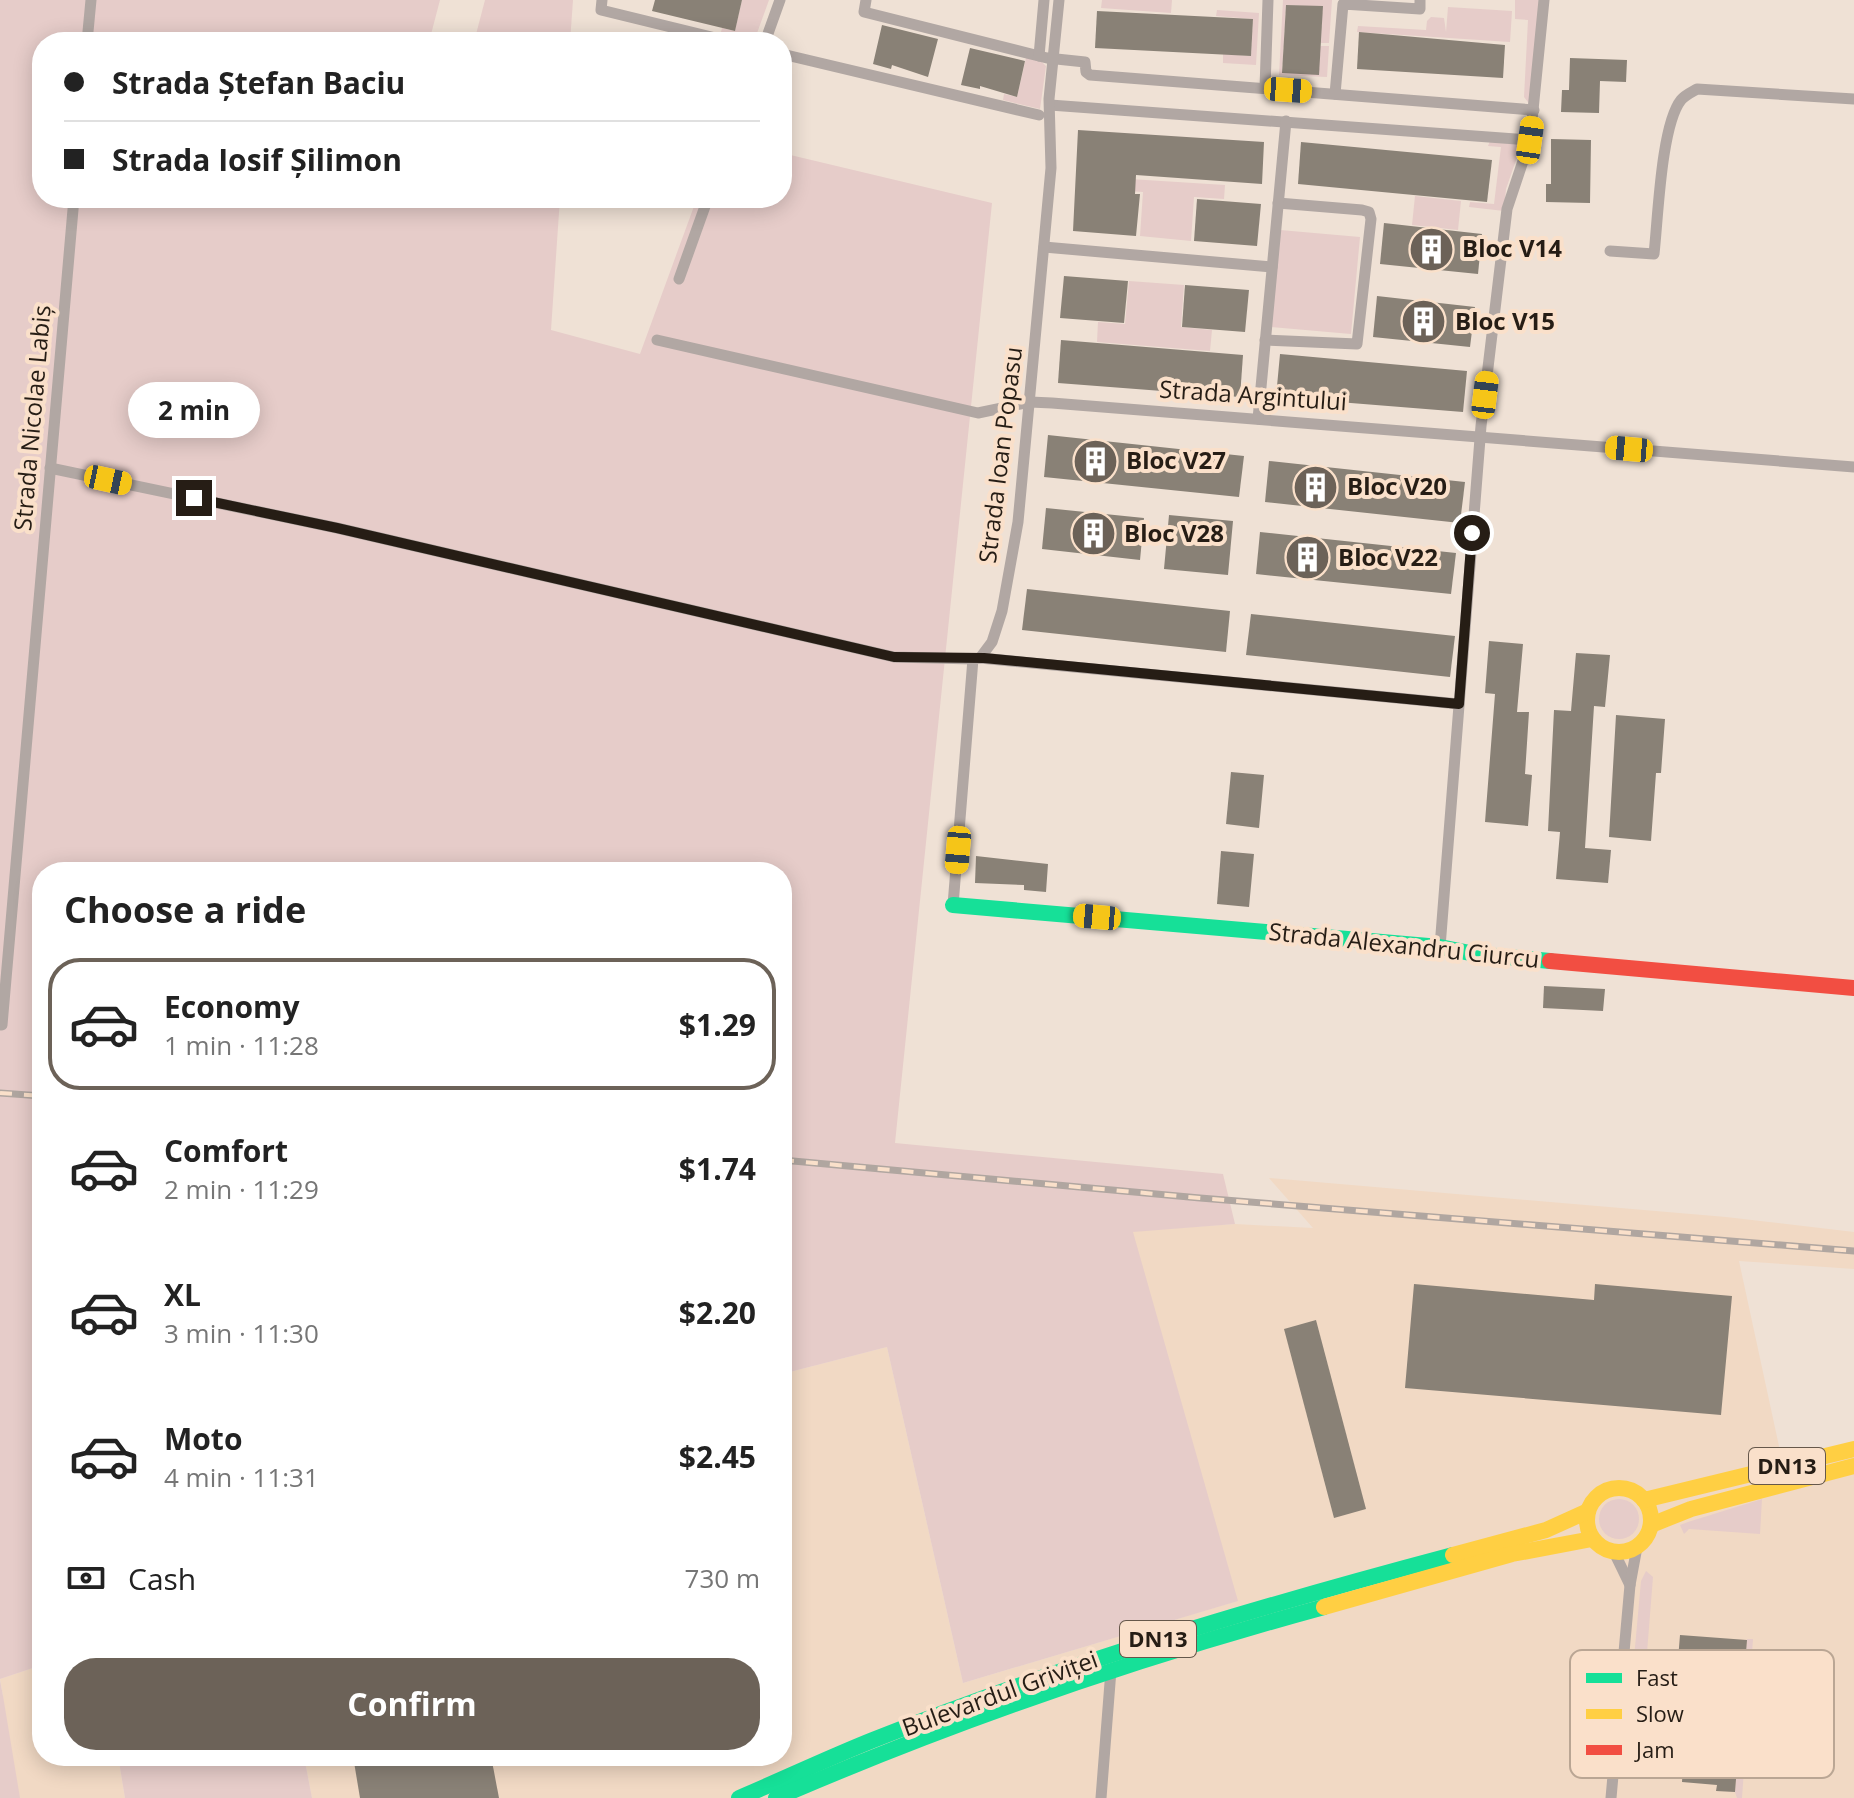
<!DOCTYPE html>
<html lang="en">
<head>
<meta charset="utf-8">
<style>
	:root { --surface:#fff; --page:#f6f6f6; --text:#222; --muted:#767676; --line:#e0e0e0; --accent:#6c6258 }
	body { margin:0; font-family:"Open Sans",sans-serif; background:var(--page); color:var(--text); height:100vh; display:flex; flex-direction:column; font-size:30px; white-space:nowrap }
	* { box-sizing:border-box; margin:0 }
	p { font-size:26px; color:var(--muted) }
	.icon { flex:none; width:44px; height:44px; fill:none; stroke:currentColor; stroke-width:2; stroke-linecap:round; stroke-linejoin:round }
	.map { position:relative; flex:1; overflow:hidden }
	.details { position:absolute; left:32px; top:862px; width:760px; height:904px; display:flex; flex-direction:column; background:var(--surface); border-radius:32px; box-shadow:0 4px 20px #0003 }
	.details>* { flex:none }
	.hud { position:absolute; left:32px; top:32px; width:760px; height:176px; border-radius:32px; box-shadow:0 4px 20px #0003; display:grid; align-content:center; height:176px; padding:0 32px; background:var(--surface) }
	.end { position:absolute; width:36px; height:36px; margin:-18px; border:10px solid #261d15; background:#fff; box-shadow:0 0 0 4px #fff }
	.from { border-radius:50% }
	.bubble { position:absolute; height:56px; border-radius:28px; background:var(--surface); box-shadow:0 4px 20px #0003; font-size:26px; font-weight:700; line-height:56px; text-align:center }
	.car { position:absolute; width:24px; height:48px; margin:-24px -12px; border-radius:10px; box-shadow:0 0 6px 2px #0007; background:linear-gradient(#f5c518 24%,#345 0 40%,#f5c518 0 76%,#345 0 86%,#f5c518 0) }
	.hud b { display:flex; align-items:center; gap:28px; height:76px; font-size:30px }
	.hud b+b { border-top:2px solid var(--line) }
	.hud i { width:20px; height:20px; background:var(--text) }
	ul { padding:0; list-style:none }
	li { display:flex; align-items:center; gap:24px; height:132px; margin:0 16px 12px; padding:0 16px; border:4px solid transparent; border-radius:32px }
	li div { flex:1 }
	li b { display:block; font-size:30px }
	li em { font-style:normal; font-weight:700 }
	li.active { border-color:var(--accent) }
	li>.icon { width:72px; height:72px; stroke-width:1.5 }
	h2 { padding:0 32px; font-size:36px; line-height:96px }
	.pay { display:flex; align-items:center; gap:20px; height:88px; padding:0 32px; font-size:30px }
	.pay p { margin-inline-start:auto }
	.primary-button { display:flex; gap:16px; margin-top:auto; padding:16px 32px }
	.primary-button a { flex:1; height:92px; border-radius:32px; background:var(--accent); color:#fff; font-size:32px; font-weight:700; line-height:92px; text-align:center }
	.map>svg:first-child { display:block }
</style>
</head>
<body>
<div class="map">
<svg width="1854" height="1798" viewBox="0 0 1854 1798">
	<rect width="100%" height="100%" fill="#efe1d5"/>
	<g fill="#f1d9c4">
		<path d="M1269 1178 1726 1217 1854 1232V1269L1739 1261 1782 1460 1854 1442V1798H312L304 1756H782V1374L887 1347 963 1683 1237 1601 1132 1231 1235 1224 1313 1228Z"/>
		<path d="M42 1665V1756H118L125 1798H0V1697L3 1696 0 1679Z"/>
	</g>
	<g fill="#e6ccc9">
		<path d="M0 0H440L429 42H42V198H560L551 330 640 354 697 198H782V153L992 203 895 1143 1223 1174 1235 1224 1133 1232 1238 1601 963 1683 887 1347 782 1374V872H42V1665L0 1679Z"/>
		<path d="M485 0H573L570 42H474Z"/>
		<path d="M742 0H769L756 36 751 40 721 32 722 28 735 31Z"/>
		<path d="M1102 0H1172L1171 13 1101 8Z"/>
		<path d="M1283 0H1332L1329 43H1321L1322 7 1286 5 1282 73 1321 46H1329L1327 77 1279 75Z"/>
		<path d="M1515 0H1541L1531 106 1524 97 1528 20 1515 19Z"/>
		<path d="M1448 7 1512 11 1510 42 1357 32 1358 26 1426 30 1427 21 1431 17 1444 18 1446 32Z"/>
		<path d="M1217 10 1259 13 1256 65 1223 63V54L1251 56 1253 19 1216 16Z"/>
		<path d="M1026 58 1040 60 1046 66 1040 109 1003 100 1004 94 1017 97Z"/>
		<path d="M1490 141 1522 143 1506 189 1504 211 1469 207 1470 202 1494 204 1501 147 1488 146Z"/>
		<path d="M1114 178 1225 185 1224 199 1194 197 1191 241 1140 236 1143 192 1113 190Z"/>
		<path d="M1415 196 1461 201 1458 230 1412 225Z"/>
		<path d="M1280 230 1360 237 1351 334 1271 327Z"/>
		<path d="M1129 281 1184 285 1181 327 1212 330 1210 351 1097 342 1098 322 1125 324Z"/>
		<circle cx="1619" cy="1519" r="20"/>
		<path d="M1762 1499 1760 1534 1689 1529 1684 1534 1680 1525 1688 1522Z"/>
		<path d="M1646 1571 1653 1577 1638 1766H1632L1625 1758 1641 1581Z"/>
		<path d="M1747 1639H1753L1742 1798H1737L1735 1792Z"/>
		<path d="M0 1680 3 1696 20 1798H0Z"/>
		<path d="M118 1756H304L312 1798H125Z"/>
	</g>
	<g fill="#898176">
		<path d="M655 0H742L735 31 652 11Z"/>
		<path d="M1286 5 1323 6 1319 75 1282 73Z"/>
		<path d="M1097 11 1253 19 1251 56 1095 48Z"/>
		<path d="M882 25 938 39 928 77 892 65 891 69 873 64Z"/>
		<path d="M1359 32 1505 45 1503 78 1357 69Z"/>
		<path d="M970 48 1025 61 1017 97 980 86V89L961 85Z"/>
		<path d="M1570 58 1627 60 1626 82 1600 81 1599 113 1561 112 1562 90H1569Z"/>
		<path d="M1078 130 1264 142 1262 184 1136 175 1135 194H1140L1136 236 1073 231Z"/>
		<path d="M1551 139 1591 140 1590 203 1546 202V184H1551Z"/>
		<path d="M1301 142 1492 160 1487 202 1298 184Z"/>
		<path d="M1197 199 1261 204 1257 246 1194 241Z"/>
		<path d="M1384 223 1482 234 1478 274 1380 264Z"/>
		<path d="M1064 276 1128 281 1124 323 1060 318Z"/>
		<path d="M1185 285 1249 290 1245 332 1182 327Z"/>
		<path d="M1377 296 1475 307 1470 347 1373 337Z"/>
		<path d="M1061 340 1243 355 1240 397 1058 383Z"/>
		<path d="M1280 354 1467 371 1463 412 1276 397Z"/>
		<path d="M1048 435 1244 456 1239 497 1044 477Z"/>
		<path d="M1269 461 1465 482 1460 523 1265 502Z"/>
		<path d="M1046 508 1144 518 1140 560 1042 549Z"/>
		<path d="M1169 515 1233 521 1228 575 1164 569Z"/>
		<path d="M1260 532 1456 553 1451 594 1256 574Z"/>
		<path d="M1027 589 1230 611 1226 652 1022 630Z"/>
		<path d="M1251 614 1455 636 1450 677 1246 655Z"/>
		<path d="M1489 641 1523 644 1517 712H1529L1525 774 1532 775 1528 826 1485 822 1495 694 1485 693Z"/>
		<path d="M1576 653 1610 655 1605 707 1594 706 1585 848 1611 850 1608 883 1556 879 1560 832 1548 831 1554 710 1571 711Z"/>
		<path d="M1616 715 1665 719 1661 773H1656L1651 841 1609 837Z"/>
		<path d="M1231 772 1264 775 1259 828 1226 824Z"/>
		<path d="M1221 851 1254 854 1249 907 1217 904Z"/>
		<path d="M976 856 1048 864 1046 892 1024 890V885L975 883Z"/>
		<path d="M1544 986 1605 989 1603 1011 1543 1008Z"/>
		<path d="M1414 1284 1594 1300 1595 1284 1732 1296 1721 1415 1405 1388Z"/>
		<path d="M1316 1320 1366 1509 1334 1518 1284 1329Z"/>
		<path d="M1680 1635 1747 1640 1735 1792 1716 1791 1717 1785 1682 1782 1685 1734 1672 1733Z"/>
		<path d="M353 1756H491L499 1798H360Z"/>
	</g>
	<g fill="none" stroke-linecap="round" stroke-linejoin="round">
		<g stroke="#b1a7a3" stroke-width="11">
			<path d="M602 0 601 10 732 42"/>
			<path d="M866 0 864 12 1047 58 1085 62 1086 72 1090 75 1534 110"/>
			<path d="M87 42 91 0"/>
			<path d="M765 42 780 0"/>
			<path d="M782 54 1039 115"/>
			<path d="M1039 56 1044 0"/>
			<path d="M1265 88 1268 0"/>
			<path d="M1335 94 1343 4 1420 9V0"/>
			<path d="M1050 105 1530 140"/>
			<path d="M1044 247 1272 267"/>
			<path d="M1610 251 1654 254C1658 219 1661 125 1681 100 1685 95 1692 92 1697 89L1854 99"/>
			<path d="M679 279 708 198"/>
			<path d="M657 340 978 413 1030 402 1052 403 1854 467"/>
			<path d="M1265 340 1357 344 1371 219 1369 212 1362 210 1278 203"/>
			<path d="M1258 419 1286 121"/>
			<path d="M50 468 337 528 894 657 973 659"/>
			<path d="M980 658 1459 704"/>
			<path d="M953 905 973 659 980 658 992 642 1002 611 1018 522 1051 168 1049 99 1059 0"/>
			<path d="M1440 947 1481 426 1507 209 1530 140 1544 0"/>
			<path d="M0 1025H2L74 198"/>
			<path d="M1614 1552 1630 1585"/>
			<path d="M1101 1798 1111 1670"/>
			<path d="M1611 1798 1630 1585 1637 1547"/>
		</g>
		<g stroke="#16e098" stroke-width="16">
			<path d="M953 905 1440 947 1475 954 1550 961"/>
			<path d="M739 1798C784 1779 828 1758 873 1740 1062 1665 1257 1607 1453 1555"/>
			<path d="M776 1798C954 1721 1137 1658 1324 1607"/>
		</g>
		<g stroke="#ffcf43" stroke-width="16">
			<circle cx="1619" cy="1520" r="32"/>
			<path d="M1644 1500 1854 1449"/>
			<path d="M1651 1525 1691 1509 1854 1466"/>
			<path d="M1453 1555 1546 1530 1588 1511"/>
			<path d="M1324 1607 1512 1554 1592 1539"/>
		</g>
		<path stroke="#f24e42" stroke-width="16" d="M1550 961 1854 988"/>
		<defs>
			<g id="rail">
				<path d="M0 1093 42 1096"/>
				<path d="M782 1160 1200 1198 1854 1251"/>
			</g>
		</defs>
		<use href="#rail" stroke="#b0a6a0" stroke-width="7"/>
		<use href="#rail" stroke="#fae0ca" stroke-width="4" stroke-dasharray="12" stroke-linecap="butt"/>
	</g>
	<g fill="none" stroke-linecap="round" stroke-linejoin="round">
		<path stroke="#261d15" stroke-width="10" d="M194 498 337 528 894 657 984 658 1459 704 1472 533"/>
	</g>
	<defs>
		<symbol id="building-disc" viewBox="-11 -11 22 22"><circle r="9.5" fill="#6c6258" stroke="#fae0ca"/><path d="M-4-6H4V6H1V3H-1V6H-4ZM-2.5-4.3h1.7v1.8h-1.7ZM.8-4.3h1.7v1.8H.8ZM-2.5-1h1.7V.8h-1.7ZM.8-1h1.7V.8H.8Z" fill="#fff"/></symbol>
	</defs>
	<g fill-rule="evenodd">
		<use href="#building-disc" x="1406" y="224" width="51" height="51"/>
		<use href="#building-disc" x="1398" y="296" width="51" height="51"/>
		<use href="#building-disc" x="1070" y="436" width="51" height="51"/>
		<use href="#building-disc" x="1290" y="462" width="51" height="51"/>
		<use href="#building-disc" x="1068" y="508" width="51" height="51"/>
		<use href="#building-disc" x="1282" y="532" width="51" height="51"/>
	</g>
	<g text-anchor="middle" stroke-width="8" stroke-linejoin="round" paint-order="stroke">
		<g fill="#fae0ca" stroke="#66584b" stroke-width="2">
			<rect x="1749" y="1448" width="76" height="36" rx="6"/>
			<rect x="1120" y="1621" width="76" height="36" rx="6"/>
		</g>
		<g font-size="22" font-weight="bold" fill="#261d15">
			<text x="1787" y="1474">DN13</text>
			<text x="1158" y="1647">DN13</text>
		</g>
		<g font-size="24" font-weight="bold" fill="#261d15" stroke="#fae0ca" text-anchor="start">
			<text x="1462" y="257">Bloc V14</text>
			<text x="1455" y="330">Bloc V15</text>
			<text x="1126" y="469">Bloc V27</text>
			<text x="1347" y="495">Bloc V20</text>
			<text x="1124" y="542">Bloc V28</text>
			<text x="1338" y="566">Bloc V22</text>
		</g>
		<g font-size="24" fill="#261d15" stroke="#fae0ca">
			<text transform="translate(1253 396) rotate(4)" y="8">Strada Argintului</text>
			<text transform="translate(33 418) rotate(-85)" y="8">Strada Nicolae Labiș</text>
			<text transform="translate(1001 455) rotate(-83)" y="8">Strada Ioan Popasu</text>
			<text transform="translate(1404 946) rotate(6)" y="8">Strada Alexandru Ciurcu</text>
			<text transform="translate(1000 1694) rotate(-20)" y="8">Bulevardul Griviței</text>
		</g>
	</g>
	<rect x="1570" y="1650" width="264" height="128" rx="12" fill="#fae0ca" stroke="#baa694" stroke-width="2"/>
	<rect x="1586" y="1673" width="36" height="10" fill="#16e098"/>
	<rect x="1586" y="1709" width="36" height="10" fill="#ffcf43"/>
	<rect x="1586" y="1745" width="36" height="10" fill="#f24e42"/>
	<g font-size="22" fill="#261d15">
		<text x="1636" y="1686">Fast</text>
		<text x="1636" y="1722">Slow</text>
		<text x="1636" y="1758">Jam</text>
	</g>
</svg>
<i class="end from" style="left:1472px;top:533px"></i>
<i class="end" style="left:194px;top:498px"></i>
<div class="bubble" style="left:128px;top:382px;width:132px">2 min</div>
<i class="car" style="left:1288px;top:90px;rotate:94deg"></i>
<i class="car" style="left:1530px;top:140px;rotate:8deg"></i>
<i class="car" style="left:1485px;top:395px;rotate:7deg"></i>
<i class="car" style="left:1629px;top:449px;rotate:275deg"></i>
<i class="car" style="left:108px;top:480px;rotate:102deg"></i>
<i class="car" style="left:958px;top:850px;rotate:185deg"></i>
<i class="car" style="left:1097px;top:917px;rotate:275deg"></i>
<div class="hud">
<b><i class="from"></i>Strada Ștefan Baciu</b>
<b><i></i>Strada Iosif Șilimon</b>
</div>
<section class="details">
<h2>Choose a ride</h2>
<ul>
<li class="active"><svg class="icon" aria-label="car" viewBox="0 0 24 24"><path d="M5 17H2v-5l4-1 3-4h7l3 4 3 1v5h-3M9 17h6M6 11h13"/><circle cx="7" cy="17" r="2"/><circle cx="17" cy="17" r="2"/></svg><div><b>Economy</b><p>1 min · 11:28</p></div><em>$1.29</em></li>
<li><svg class="icon" aria-label="car" viewBox="0 0 24 24"><path d="M5 17H2v-5l4-1 3-4h7l3 4 3 1v5h-3M9 17h6M6 11h13"/><circle cx="7" cy="17" r="2"/><circle cx="17" cy="17" r="2"/></svg><div><b>Comfort</b><p>2 min · 11:29</p></div><em>$1.74</em></li>
<li><svg class="icon" aria-label="car" viewBox="0 0 24 24"><path d="M5 17H2v-5l4-1 3-4h7l3 4 3 1v5h-3M9 17h6M6 11h13"/><circle cx="7" cy="17" r="2"/><circle cx="17" cy="17" r="2"/></svg><div><b>XL</b><p>3 min · 11:30</p></div><em>$2.20</em></li>
<li><svg class="icon" aria-label="car" viewBox="0 0 24 24"><path d="M5 17H2v-5l4-1 3-4h7l3 4 3 1v5h-3M9 17h6M6 11h13"/><circle cx="7" cy="17" r="2"/><circle cx="17" cy="17" r="2"/></svg><div><b>Moto</b><p>4 min · 11:31</p></div><em>$2.45</em></li>
</ul>
<div class="pay"><svg class="icon" aria-label="cash" viewBox="0 0 24 24"><path d="M3 7h18v10H3z"/><circle cx="12" cy="12" r="2"/></svg>Cash<p>730 m</p></div>
<div class="primary-button"><a>Confirm</a></div>
</section>
</div>
</body>
</html>
